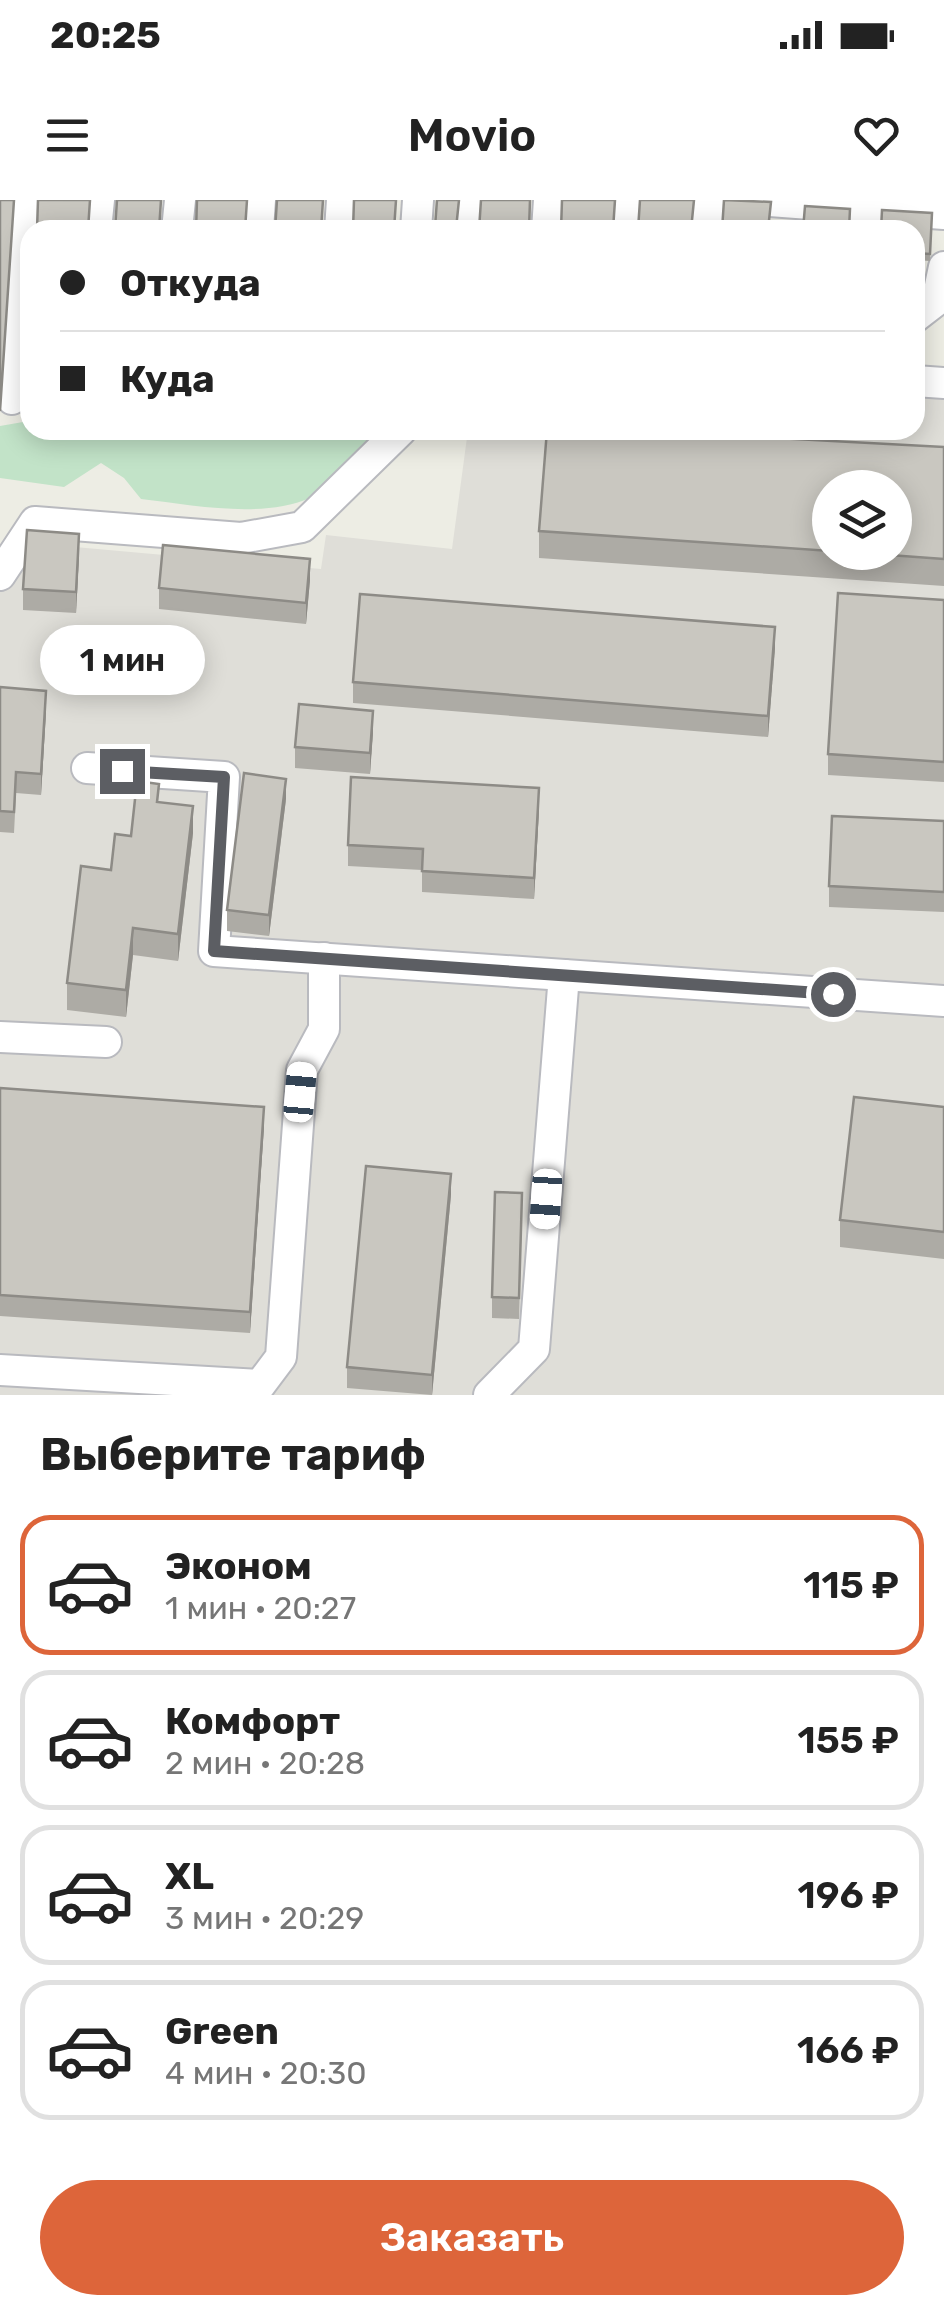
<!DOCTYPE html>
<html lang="ru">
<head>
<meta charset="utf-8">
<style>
	:root { --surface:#fff; --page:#f6f6f6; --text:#222; --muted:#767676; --line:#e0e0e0; --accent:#dd653a }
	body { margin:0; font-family:Rubik,sans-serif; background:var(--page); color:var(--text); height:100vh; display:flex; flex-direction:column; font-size:38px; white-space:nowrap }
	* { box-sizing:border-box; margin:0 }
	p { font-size:32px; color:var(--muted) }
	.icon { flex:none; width:55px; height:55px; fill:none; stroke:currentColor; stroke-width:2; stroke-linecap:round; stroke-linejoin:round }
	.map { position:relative; height:1195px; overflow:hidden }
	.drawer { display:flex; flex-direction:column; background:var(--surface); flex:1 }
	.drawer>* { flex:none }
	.banner { position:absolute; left:20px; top:20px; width:905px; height:220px; border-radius:30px; box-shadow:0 5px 25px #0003; display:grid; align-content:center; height:220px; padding:0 40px; background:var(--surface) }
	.tools { position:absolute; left:812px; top:270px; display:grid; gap:20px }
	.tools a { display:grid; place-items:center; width:100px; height:100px; border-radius:50%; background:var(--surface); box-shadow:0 5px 25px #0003; font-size:50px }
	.end { position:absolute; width:45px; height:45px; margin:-22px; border:12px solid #5c5e63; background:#fff; box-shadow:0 0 0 5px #fff }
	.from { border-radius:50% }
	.bubble { position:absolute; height:70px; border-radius:35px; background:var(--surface); box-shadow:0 5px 25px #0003; font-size:32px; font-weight:600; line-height:70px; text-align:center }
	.car { position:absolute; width:30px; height:60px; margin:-30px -15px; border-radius:12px; box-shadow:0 0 8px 2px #0007; background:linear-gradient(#fff 24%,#345 0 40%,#fff 0 76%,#345 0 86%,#fff 0) }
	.banner b { display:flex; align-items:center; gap:35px; height:95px; font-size:38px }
	.banner b+b { border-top:2px solid var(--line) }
	.banner i { width:25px; height:25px; background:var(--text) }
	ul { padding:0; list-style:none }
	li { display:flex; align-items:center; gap:30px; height:140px; margin:0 20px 15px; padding:0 20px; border:5px solid var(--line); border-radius:30px }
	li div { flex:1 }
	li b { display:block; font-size:38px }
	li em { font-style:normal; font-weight:600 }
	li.current { border-color:var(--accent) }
	li>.icon { width:90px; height:90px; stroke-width:1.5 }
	h2 { padding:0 40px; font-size:45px; line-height:120px }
	.button { display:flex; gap:20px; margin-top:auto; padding:20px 40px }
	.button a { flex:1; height:115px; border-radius:60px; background:var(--accent); color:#fff; font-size:40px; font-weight:600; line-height:115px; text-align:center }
	.status { display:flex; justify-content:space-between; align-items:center; height:70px; padding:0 50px; background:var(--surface); direction:ltr }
	.status svg { height:28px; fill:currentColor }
	header { display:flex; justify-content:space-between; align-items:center; height:130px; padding:0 40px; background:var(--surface); font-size:45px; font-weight:600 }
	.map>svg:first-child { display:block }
</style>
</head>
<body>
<div class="status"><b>20:25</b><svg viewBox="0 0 49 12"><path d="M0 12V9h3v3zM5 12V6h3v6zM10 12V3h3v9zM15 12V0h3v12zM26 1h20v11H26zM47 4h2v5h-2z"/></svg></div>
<header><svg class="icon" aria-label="menu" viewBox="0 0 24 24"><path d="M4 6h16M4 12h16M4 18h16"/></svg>Movio<svg class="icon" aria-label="heart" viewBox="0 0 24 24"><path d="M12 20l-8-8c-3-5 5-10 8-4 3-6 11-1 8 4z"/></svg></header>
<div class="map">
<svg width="944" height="1195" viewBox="0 0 944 1195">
	<rect width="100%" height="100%" fill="#edede4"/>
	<path fill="#dfded8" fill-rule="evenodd" d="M915 191 944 193V1195H0V348L8 341 321 369 326 335 452 349 468 230H915ZM830 288H895V352H830Z"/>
	<path fill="#c2e3c8" d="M30 207V230H383C365 247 331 290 310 298 261 319 193 305 141 299L124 278 101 263 64 287 0 278V226L23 222Z"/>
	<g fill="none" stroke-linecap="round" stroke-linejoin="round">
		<defs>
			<g id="minor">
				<path d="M756 0 944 14"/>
				<path d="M96 30 99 0"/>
				<path d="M177 30 180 0"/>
				<path d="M258 30 260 0"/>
				<path d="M340 30 342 0"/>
				<path d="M416 30 418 0"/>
				<path d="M468 30 472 0"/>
				<path d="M547 30 549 0"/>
				<path d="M627 30 631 0"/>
				<path d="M707 30 709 0"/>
				<path d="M915 117 937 100 944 67"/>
				<path d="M915 181 944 183"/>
				<path d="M12 199 26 0"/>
				<path d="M0 375 35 322 241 338 302 327 401 230"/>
				<path d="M87 568 224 577 214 751 944 801"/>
				<path d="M0 837 106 842"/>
				<path d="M0 1170 260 1185 281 1157 302 870 324 829V758"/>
				<path d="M489 1195 534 1149 564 775"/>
			</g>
		</defs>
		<use href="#minor" stroke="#b9babf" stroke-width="34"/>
		<use href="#minor" stroke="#fff" stroke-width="30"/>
	</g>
	<g fill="#adaba5" fill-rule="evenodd">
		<path d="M932 13 930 61 915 60V30Z"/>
		<path d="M944 247V386L539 358V331ZM830 288 895 352H830Z"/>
		<path d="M79 355 76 413 23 410V389Z"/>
		<path d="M310 380 306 424 159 409V388Z"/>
		<path d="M944 400V582L828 575V554Z"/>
		<path d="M775 448 768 537 353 503V482Z"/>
		<path d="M0 487 46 512 41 595 16 593 14 633 0 632Z"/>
		<path d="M373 532 370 574 295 568V547Z"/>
		<path d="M286 599 269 736 227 731V710Z"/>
		<path d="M159 602 193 633 178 761 133 755 126 817 67 810V783L111 670Z"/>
		<path d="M539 609 534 699 422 692V670L348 666V645Z"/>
		<path d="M944 621V712L829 707V686Z"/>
		<path d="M0 888 264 927 250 1133 0 1116Z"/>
		<path d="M944 907V1059L840 1047V1020Z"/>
		<path d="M451 995 432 1195 347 1188V1167Z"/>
		<path d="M522 1014 519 1119 492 1118V1097Z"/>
	</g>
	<g fill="#8d8b86">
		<path d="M79 334V355L76 413V392Z"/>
		<path d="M310 359V380L306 424V403Z"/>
		<path d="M775 427V448L768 537V516Z"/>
		<path d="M46 491V512L41 595V574Z"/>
		<path d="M373 511V532L370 574V553Z"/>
		<path d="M286 579V599L269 736V715Z"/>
		<path d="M539 588V609L534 699V678Z"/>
		<path d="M193 606V633L178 761V734Z"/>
		<path d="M133 728V755L126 817V790Z"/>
		<path d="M264 907V927L250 1133V1112Z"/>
		<path d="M451 974V995L432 1195V1175Z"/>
	</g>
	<g fill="#c9c7c0" stroke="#8d8b86" stroke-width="2.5">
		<path d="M0 0H14L0 211Z"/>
		<path d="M38 0H90L88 30H37Z"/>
		<path d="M117 0H161L159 30H115Z"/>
		<path d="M197 0H247L245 30H196Z"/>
		<path d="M277 0H323L321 30H275Z"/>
		<path d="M354 0H396L394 30H353Z"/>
		<path d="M437 0H459L456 29 435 27Z"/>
		<path d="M481 0H530L529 30H479Z"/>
		<path d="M562 0H615L613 30H561Z"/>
		<path d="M640 0H694L691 30H638Z"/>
		<path d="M724 0 771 2 768 30H722Z"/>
		<path d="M805 6 850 9 849 30H803Z"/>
		<path d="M882 10 932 13 930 54 915 53V30H881Z"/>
		<path d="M547 230H630L944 247V359L848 352H895V288H830V351L539 331Z"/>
		<path d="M27 330 79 334 76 392 23 389Z"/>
		<path d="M163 345 310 359 306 403 159 388Z"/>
		<path d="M838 393 944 400V562L828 554Z"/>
		<path d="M360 394 775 427 768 516 353 482Z"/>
		<path d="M0 487 46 491 41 574 16 572 14 612 0 611Z"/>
		<path d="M299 504 373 511 370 553 295 547Z"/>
		<path d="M244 573 286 579 269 715 227 710Z"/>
		<path d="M351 577 539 588 534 678 422 671 423 649 348 645Z"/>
		<path d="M137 581 159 584 157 602 193 606 178 734 133 728 126 790 67 783 81 666 111 670 115 634 131 636Z"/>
		<path d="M832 616 944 621V692L829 686Z"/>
		<path d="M0 888 264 907 250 1112 0 1095Z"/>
		<path d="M854 897 944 907V1032L840 1020Z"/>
		<path d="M366 966 451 974 432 1175 347 1167Z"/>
		<path d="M495 992 522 993 519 1098 492 1097Z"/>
	</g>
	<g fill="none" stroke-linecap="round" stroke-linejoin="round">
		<path stroke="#5c5e63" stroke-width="12" d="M122 571 224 577 214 751 833 794"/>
	</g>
</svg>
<div class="tools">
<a><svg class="icon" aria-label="layers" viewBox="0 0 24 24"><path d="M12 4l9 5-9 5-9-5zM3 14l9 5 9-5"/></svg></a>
</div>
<i class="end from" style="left:833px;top:794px"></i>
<i class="end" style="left:122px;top:571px"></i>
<div class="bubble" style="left:40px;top:425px;width:165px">1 мин</div>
<i class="car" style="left:300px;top:892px;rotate:5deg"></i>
<i class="car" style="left:546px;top:999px;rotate:184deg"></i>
<div class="banner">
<b><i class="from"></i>Откуда</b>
<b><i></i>Куда</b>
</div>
</div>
<section class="drawer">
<h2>Выберите тариф</h2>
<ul>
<li class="current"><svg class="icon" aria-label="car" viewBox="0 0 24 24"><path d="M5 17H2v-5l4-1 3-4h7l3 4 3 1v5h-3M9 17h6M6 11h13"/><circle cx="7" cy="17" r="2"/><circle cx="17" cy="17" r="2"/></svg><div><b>Эконом</b><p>1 мин · 20:27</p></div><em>115 ₽</em></li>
<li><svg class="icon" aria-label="car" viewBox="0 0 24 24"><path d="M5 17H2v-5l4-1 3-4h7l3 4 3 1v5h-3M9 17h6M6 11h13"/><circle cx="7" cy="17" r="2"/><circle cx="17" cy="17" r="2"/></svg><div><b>Комфорт</b><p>2 мин · 20:28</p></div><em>155 ₽</em></li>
<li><svg class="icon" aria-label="car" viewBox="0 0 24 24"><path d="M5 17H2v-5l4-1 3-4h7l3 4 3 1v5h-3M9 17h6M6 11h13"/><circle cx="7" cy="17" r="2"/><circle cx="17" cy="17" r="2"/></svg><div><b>XL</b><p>3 мин · 20:29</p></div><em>196 ₽</em></li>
<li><svg class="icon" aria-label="car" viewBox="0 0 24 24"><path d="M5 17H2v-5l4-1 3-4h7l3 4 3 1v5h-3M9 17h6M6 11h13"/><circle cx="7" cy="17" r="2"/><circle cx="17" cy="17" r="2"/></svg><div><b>Green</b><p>4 мин · 20:30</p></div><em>166 ₽</em></li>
</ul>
<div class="button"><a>Заказать</a></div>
</section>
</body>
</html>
